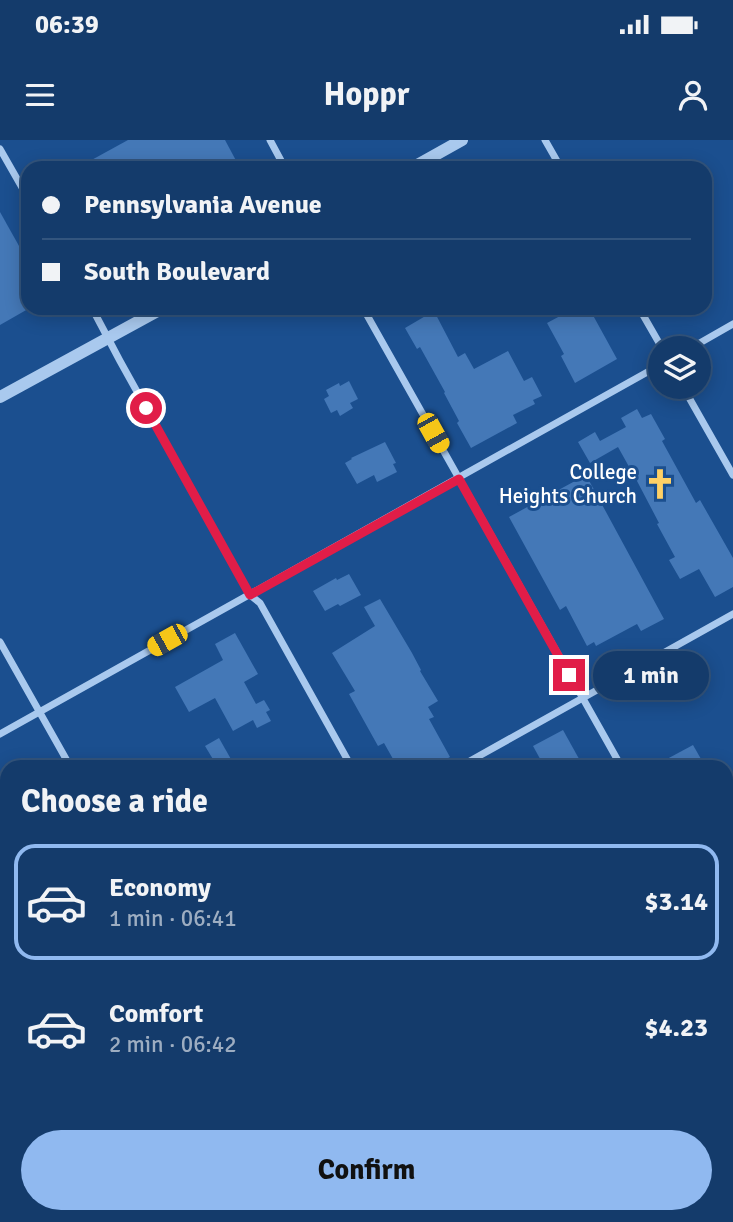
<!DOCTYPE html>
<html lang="en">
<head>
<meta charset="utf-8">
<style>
	:root { --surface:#143b6b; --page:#1d4271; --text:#f1f3f6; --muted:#9dadc1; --line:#33557e; --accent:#90b9f0 }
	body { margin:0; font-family:Signika,sans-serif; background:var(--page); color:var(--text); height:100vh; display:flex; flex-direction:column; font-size:26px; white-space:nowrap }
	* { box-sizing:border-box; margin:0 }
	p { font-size:23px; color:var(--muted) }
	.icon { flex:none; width:38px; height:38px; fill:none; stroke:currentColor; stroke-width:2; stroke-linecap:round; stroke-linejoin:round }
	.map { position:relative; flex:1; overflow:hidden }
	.details { position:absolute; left:0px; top:620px; width:733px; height:464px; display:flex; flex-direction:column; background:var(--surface); border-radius:21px 21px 0 0; box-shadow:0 4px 18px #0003,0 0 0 2px var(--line) }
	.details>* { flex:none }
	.guide { position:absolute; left:21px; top:21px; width:691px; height:154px; border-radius:21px; box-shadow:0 4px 18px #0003,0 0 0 2px var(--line); display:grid; align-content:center; height:154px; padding:0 21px; background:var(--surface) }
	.controls { position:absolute; left:648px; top:196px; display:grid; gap:14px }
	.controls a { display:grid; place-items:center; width:63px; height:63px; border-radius:50%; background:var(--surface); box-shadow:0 4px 18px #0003,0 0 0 2px var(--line); font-size:35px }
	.end { position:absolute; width:32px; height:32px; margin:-16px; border:9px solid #e11d48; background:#fff; box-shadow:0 0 0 4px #fff }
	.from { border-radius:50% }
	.bubble { position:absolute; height:49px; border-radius:24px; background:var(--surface); box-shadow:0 4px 18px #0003,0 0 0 2px var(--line); font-size:23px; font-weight:700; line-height:49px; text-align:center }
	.car { position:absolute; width:21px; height:42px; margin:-21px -10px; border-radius:9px; box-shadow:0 0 5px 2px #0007; background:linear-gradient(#f5c518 24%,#345 0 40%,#f5c518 0 76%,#345 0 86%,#f5c518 0) }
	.guide b { display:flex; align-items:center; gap:24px; height:66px; font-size:26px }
	.guide b+b { border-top:2px solid var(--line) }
	.guide i { width:18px; height:18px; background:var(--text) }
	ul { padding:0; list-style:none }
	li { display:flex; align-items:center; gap:21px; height:116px; margin:0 14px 10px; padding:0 7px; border:4px solid transparent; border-radius:21px }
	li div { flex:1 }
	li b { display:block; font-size:26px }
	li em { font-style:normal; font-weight:700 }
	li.on { border-color:var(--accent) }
	li>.icon { width:63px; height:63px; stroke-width:1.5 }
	h2 { padding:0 21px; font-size:32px; line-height:84px }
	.button { display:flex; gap:14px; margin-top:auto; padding:14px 21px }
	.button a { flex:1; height:80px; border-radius:42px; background:var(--accent); color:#111; font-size:28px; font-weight:700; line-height:80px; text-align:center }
	.status { display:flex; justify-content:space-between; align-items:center; height:49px; padding:0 35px; background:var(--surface); direction:ltr }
	.status svg { height:19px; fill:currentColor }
	header { display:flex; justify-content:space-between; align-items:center; height:91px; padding:0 21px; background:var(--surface); font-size:32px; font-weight:700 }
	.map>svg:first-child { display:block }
</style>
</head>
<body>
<div class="status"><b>06:39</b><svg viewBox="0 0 49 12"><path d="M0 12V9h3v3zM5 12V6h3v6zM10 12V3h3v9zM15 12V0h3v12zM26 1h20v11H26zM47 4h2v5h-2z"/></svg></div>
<header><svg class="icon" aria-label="menu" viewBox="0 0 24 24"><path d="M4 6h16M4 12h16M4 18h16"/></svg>Hoppr<svg class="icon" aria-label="person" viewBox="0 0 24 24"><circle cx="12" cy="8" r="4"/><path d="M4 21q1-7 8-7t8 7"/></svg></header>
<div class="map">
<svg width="733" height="1082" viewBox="0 0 733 1082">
	<rect width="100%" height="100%" fill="#1b4f8f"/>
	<g fill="#4478b7">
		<path d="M128 0H225L240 28H77Z"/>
		<path d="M0 72 28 122V169L0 185Z"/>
		<path d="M575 168H589L617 219 575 243 561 216 564 214 547 183Z"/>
		<path d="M434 171 458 217 465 213 474 229 508 211 524 241 532 237 542 256 533 260 535 264 513 275 517 283 471 308 457 283 459 281 444 253 445 252 420 207 417 209 405 188Z"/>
		<path d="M349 241 358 259 350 263 353 268 340 276 337 270 331 273 324 259 329 256 326 250 339 243 340 246Z"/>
		<path d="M637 269 642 278 651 274 665 299 662 301 696 363 700 360 733 418V447L715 457 699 429 680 439 669 420 675 417 657 384 659 383 637 341 618 307 590 323 578 302 595 292 600 301 626 287 621 278Z"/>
		<path d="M385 302 396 323 393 324 397 332 377 342 374 335 357 344 345 323 352 319 351 318Z"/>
		<path d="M586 335 664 479 641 491 637 484 596 506 594 502 587 506 566 466 560 470 509 377Z"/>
		<path d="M349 434 361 455 340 466 338 464 325 471 313 451 336 438 337 440Z"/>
		<path d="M380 459 412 513 421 530 420 531 438 561 428 567 434 577 429 579 450 617 433 626H397L384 603 378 606 349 554 355 551 332 513 375 486 364 467Z"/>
		<path d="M235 493 258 534 244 542 256 564 264 560 270 570 266 572 271 581 257 588 253 580 233 591 215 558 189 572 175 547 223 520 215 504Z"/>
		<path d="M563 590 583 626H544L533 606Z"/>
		<path d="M219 598 232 621 221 626H217L205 606Z"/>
		<path d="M693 605 705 626H654Z"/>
	</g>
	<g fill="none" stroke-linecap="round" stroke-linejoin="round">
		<g stroke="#a9c9ee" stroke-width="7">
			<path d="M270 0 285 28"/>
			<path d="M545 0 561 28"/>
			<path d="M0 9 28 58"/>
			<path d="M92 168 120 221 250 455 260 463 351 626"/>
			<path d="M363 168 621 626"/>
			<path d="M639 168 662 208"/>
			<path d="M691 208 733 184"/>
			<path d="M683 247 733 335"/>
			<path d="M0 502 70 626"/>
			<path d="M0 594 660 225"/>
			<path d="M461 626 733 474"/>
			<path d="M726 814 733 826"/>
			<path d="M726 989 733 985"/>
			<path d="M325 1076 328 1082"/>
			<path d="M559 1082 569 1076"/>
		</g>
		<g stroke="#a9c9ee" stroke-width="12">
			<path d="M412 28 462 0"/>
			<path d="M0 257 163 168"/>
		</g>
		<g stroke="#f0f6ff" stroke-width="18">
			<path d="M0 1006 7 1019"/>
			<path d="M39 1076 42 1082"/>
		</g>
	</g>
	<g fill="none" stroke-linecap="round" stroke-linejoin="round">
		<path stroke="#e11d48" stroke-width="9" d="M146 268 250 455 459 339 569 535"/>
	</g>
	<defs>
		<symbol id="church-bare" viewBox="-9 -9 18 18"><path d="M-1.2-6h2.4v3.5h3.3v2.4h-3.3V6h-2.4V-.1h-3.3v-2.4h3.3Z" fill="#ffd166" stroke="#1b4f8f" stroke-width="2.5" paint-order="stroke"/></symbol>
	</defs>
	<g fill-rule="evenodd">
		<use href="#church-bare" x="638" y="322" width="44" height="44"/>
	</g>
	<g text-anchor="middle" stroke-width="6" stroke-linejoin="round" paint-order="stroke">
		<g font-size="21" fill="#fff" stroke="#1b4f8f" text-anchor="end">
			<text x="637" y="339">College<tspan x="637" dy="24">Heights Church</tspan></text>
		</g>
	</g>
</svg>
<div class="controls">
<a><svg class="icon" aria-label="layers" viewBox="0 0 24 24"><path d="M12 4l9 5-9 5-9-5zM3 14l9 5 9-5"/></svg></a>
</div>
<i class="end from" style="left:146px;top:268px"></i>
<i class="end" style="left:569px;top:535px"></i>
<div class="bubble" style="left:593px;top:511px;width:116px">1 min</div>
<i class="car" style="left:433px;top:293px;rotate:151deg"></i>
<i class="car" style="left:167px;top:500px;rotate:241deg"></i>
<div class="guide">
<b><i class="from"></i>Pennsylvania Avenue</b>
<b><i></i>South Boulevard</b>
</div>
<section class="details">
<h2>Choose a ride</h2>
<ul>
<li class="on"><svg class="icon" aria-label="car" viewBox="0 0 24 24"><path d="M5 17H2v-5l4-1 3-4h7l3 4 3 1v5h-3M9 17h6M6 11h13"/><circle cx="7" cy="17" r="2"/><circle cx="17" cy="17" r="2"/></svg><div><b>Economy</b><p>1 min · 06:41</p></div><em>$3.14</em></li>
<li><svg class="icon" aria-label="car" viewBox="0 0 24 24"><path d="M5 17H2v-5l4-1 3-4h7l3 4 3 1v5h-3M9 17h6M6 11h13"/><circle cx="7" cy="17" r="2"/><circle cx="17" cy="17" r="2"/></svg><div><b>Comfort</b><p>2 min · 06:42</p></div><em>$4.23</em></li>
</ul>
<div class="button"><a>Confirm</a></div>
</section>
</div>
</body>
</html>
